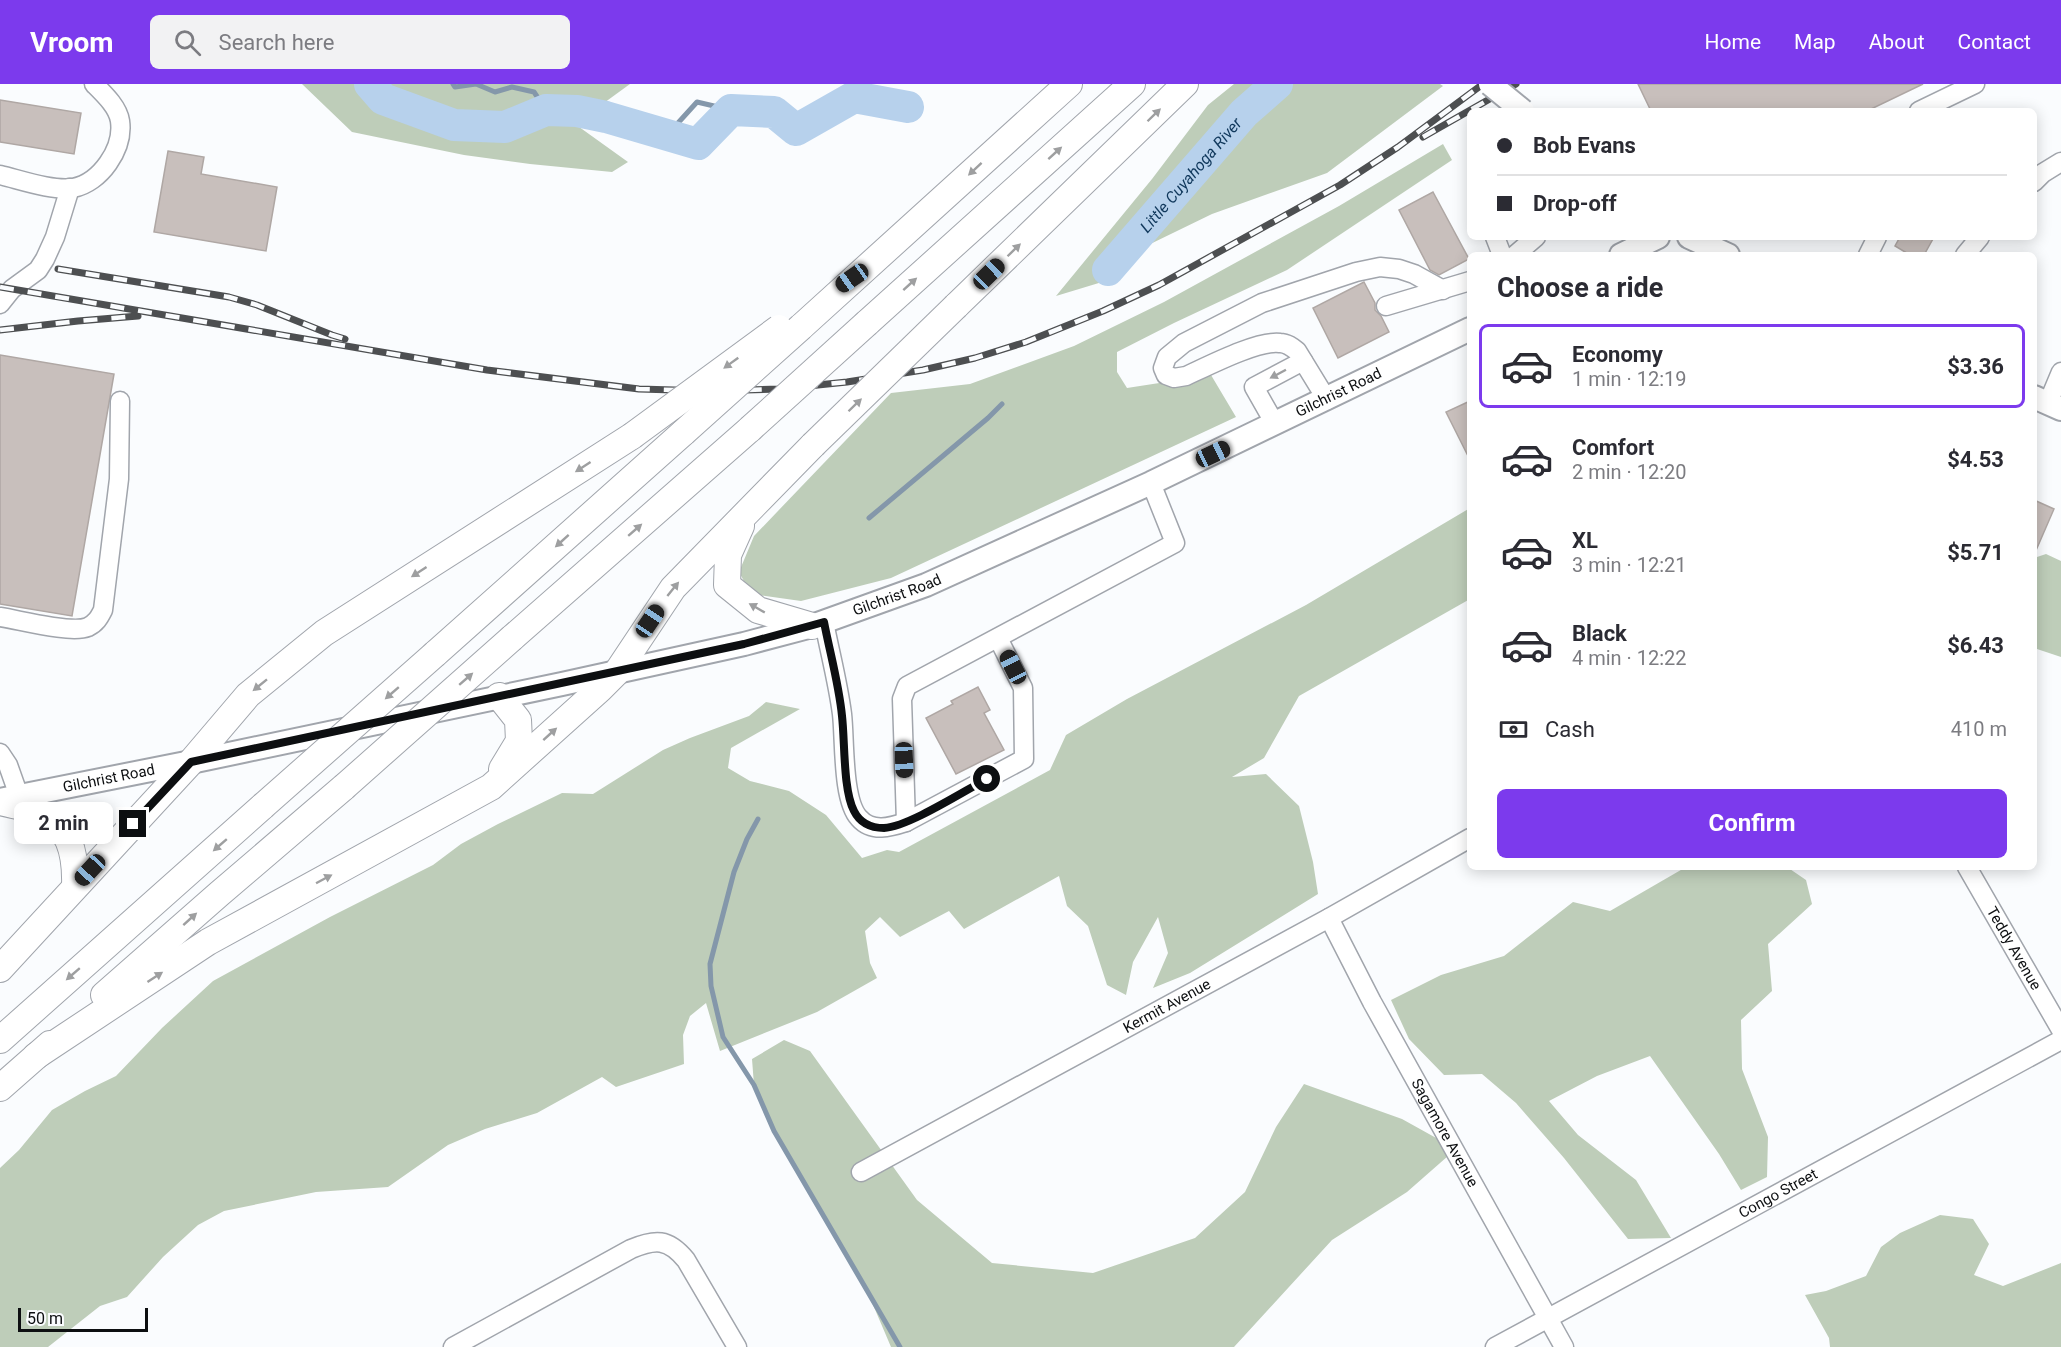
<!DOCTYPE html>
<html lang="en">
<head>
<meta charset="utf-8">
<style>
	:root { --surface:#fff; --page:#f2f2f3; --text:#2b2b33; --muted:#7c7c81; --line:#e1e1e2; --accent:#7c3aed }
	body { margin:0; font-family:Roboto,sans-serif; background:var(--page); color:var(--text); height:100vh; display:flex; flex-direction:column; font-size:22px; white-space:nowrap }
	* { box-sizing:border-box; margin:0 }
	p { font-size:20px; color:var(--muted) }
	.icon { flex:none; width:33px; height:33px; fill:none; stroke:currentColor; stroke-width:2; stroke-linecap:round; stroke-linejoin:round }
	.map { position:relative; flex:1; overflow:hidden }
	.side { position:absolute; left:1467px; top:168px; width:570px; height:618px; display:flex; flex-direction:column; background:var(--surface); border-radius:9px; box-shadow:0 3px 15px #0003 }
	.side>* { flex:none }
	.banner { position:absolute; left:1467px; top:24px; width:570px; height:132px; border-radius:9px; box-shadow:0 3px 15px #0003; display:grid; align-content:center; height:132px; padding:0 30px; background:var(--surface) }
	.scale { position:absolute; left:18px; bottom:15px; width:130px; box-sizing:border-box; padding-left:6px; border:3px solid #0d0f11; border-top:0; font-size:16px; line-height:21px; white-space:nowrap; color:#0d0f11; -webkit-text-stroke:4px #fafcfe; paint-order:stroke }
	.end { position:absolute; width:27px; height:27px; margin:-14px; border:8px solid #0d0f11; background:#fff; box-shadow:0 0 0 3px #fff }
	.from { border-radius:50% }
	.bubble { position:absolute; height:42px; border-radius:9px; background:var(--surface); box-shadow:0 3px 15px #0003; font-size:20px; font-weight:700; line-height:42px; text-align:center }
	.car { position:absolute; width:18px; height:36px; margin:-18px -9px; border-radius:8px; box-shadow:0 0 4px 2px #0007; background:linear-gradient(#222 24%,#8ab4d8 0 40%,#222 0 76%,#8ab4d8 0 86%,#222 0) }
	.banner b { display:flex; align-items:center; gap:21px; height:57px; font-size:22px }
	.banner b+b { border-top:2px solid var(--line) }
	.banner i { width:15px; height:15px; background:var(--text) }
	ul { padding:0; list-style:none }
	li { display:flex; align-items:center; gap:18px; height:84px; margin:0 12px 9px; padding:0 18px; border:3px solid transparent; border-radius:9px }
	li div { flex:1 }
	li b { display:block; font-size:22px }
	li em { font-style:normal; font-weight:700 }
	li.on { border-color:var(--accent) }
	li>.icon { width:54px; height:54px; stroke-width:1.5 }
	h2 { padding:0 30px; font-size:27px; line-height:72px }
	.pay { display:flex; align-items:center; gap:15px; height:66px; padding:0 30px; font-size:22px }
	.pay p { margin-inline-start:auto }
	.action { display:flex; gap:12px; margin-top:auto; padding:12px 30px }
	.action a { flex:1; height:69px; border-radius:9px; background:var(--accent); color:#fff; font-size:24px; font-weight:700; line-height:69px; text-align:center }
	header { display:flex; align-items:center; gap:36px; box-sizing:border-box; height:84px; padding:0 30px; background:var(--accent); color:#fff }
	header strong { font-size:28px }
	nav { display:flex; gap:33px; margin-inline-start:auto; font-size:21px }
	.search { width:420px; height:54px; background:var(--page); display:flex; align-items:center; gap:15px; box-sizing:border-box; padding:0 21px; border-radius:9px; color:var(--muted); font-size:22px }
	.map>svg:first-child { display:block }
</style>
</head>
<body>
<header>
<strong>Vroom</strong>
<div class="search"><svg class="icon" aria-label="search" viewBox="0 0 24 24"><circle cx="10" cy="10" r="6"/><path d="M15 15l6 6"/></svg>Search here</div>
<nav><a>Home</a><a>Map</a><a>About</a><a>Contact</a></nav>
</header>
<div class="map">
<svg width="2061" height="1263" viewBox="0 0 2061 1263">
	<rect width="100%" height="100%" fill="#fafcfe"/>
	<g fill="#becdb9">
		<path d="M302 0H630L575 40 628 78 612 88 530 80 464 71 352 48Z"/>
		<path d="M1234 0H1440L1443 2 1327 89 1212 130 1140 165 1112 195 1056 212 1152 95 1208 21Z"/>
		<path d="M1443 60 1452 76 1287 186 1174 239 1117 268V288L1127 304 1211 291 1236 333 891 494 801 517 751 510 739 488 754 452 891 309 970 300 1074 262 1164 218 1339 122Z"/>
		<path d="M1470 424V515L1299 612 1264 674 1232 693 1266 690 1299 722 1313 778 1318 810 1190 889 1153 904 1168 869 1158 833 1133 878 1126 911 1107 901 1088 842 1067 822 1059 792 964 845 949 827 900 853 880 833 865 847 870 879 877 894 817 928 720 967 706 919 690 932 683 951 684 980 616 1003 602 993 537 1029 485 1045 448 1061 388 1103 316 1108 224 1127 198 1141 163 1173 127 1213 100 1222 48 1263H0V1084L19 1066 52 1026 85 1007 116 992 162 944 213 897 330 833 433 781 461 760 498 740 562 709 593 710 663 666 690 654 749 632 766 618 800 625 731 664 728 684 750 697 789 707 826 731 862 774 887 766 899 768 1050 686 1066 651 1127 615 1306 521Z"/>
		<path d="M2046 470 2061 477V573L2034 564V474Z"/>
		<path d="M1686 783H1787L1806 796 1812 820 1768 860 1772 907 1741 936 1742 985 1768 1053 1767 1093 1741 1106 1719 1070 1650 972 1597 992 1549 1017 1578 1051 1636 1096 1671 1154 1628 1155 1564 1074 1516 1019 1482 990 1444 991 1409 955 1391 916 1441 891 1504 872 1573 818 1610 827Z"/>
		<path d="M784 956 810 967 917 1116 992 1179 1093 1189 1195 1154 1245 1108 1276 1043 1304 1000 1402 1035 1456 1065 1407 1108 1332 1156 1234 1263H891L868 1209 774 1047 754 1001 752 975Z"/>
		<path d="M1940 1131 1973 1135 1989 1160 1974 1191 2003 1202 2061 1179V1263H1830L1829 1254 1805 1211 1826 1207 1866 1192 1881 1163 1900 1149Z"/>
	</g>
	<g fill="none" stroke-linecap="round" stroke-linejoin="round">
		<g stroke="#8497aa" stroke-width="5">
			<path d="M453 0 455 3 476 0 495 8 512 3 534 8 546 26"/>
			<path d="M668 50 697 18 731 26"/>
			<path d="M1108 186 1111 182"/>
			<path d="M869 434 988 334 1002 320"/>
			<path d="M758 735 747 755 734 788 710 880 711 902 723 953 754 1001 774 1047 900 1263"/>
		</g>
		<g stroke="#b7d1ec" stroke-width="32">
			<path d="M370 0 383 15 454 41 505 43 546 26 577 27 606 33 698 60 731 26 774 28 796 46 854 13 908 23"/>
			<path id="s1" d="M1108 186 1244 29 1277 0"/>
		</g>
	</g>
	<g fill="#c8bfbc" stroke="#afa7a4" stroke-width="1.5">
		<path d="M1638 0H1923L1867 27H1651Z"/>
		<path d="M0 16 81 29 74 70 0 58Z"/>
		<path d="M168 67 204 73 201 90 277 103 266 167 154 148Z"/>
		<path d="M1433 108 1469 175 1439 191 1430 186 1399 126Z"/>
		<path d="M1900 153H1934L1924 171H1910L1895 162Z"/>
		<path d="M1364 198 1375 219V226L1381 232 1389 248 1338 274 1313 224Z"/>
		<path d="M0 271 114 290 72 532 0 520Z"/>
		<path d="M1470 317V376L1446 328Z"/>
		<path d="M2034 416 2054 425 2034 471Z"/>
		<path d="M978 603 990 626 984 629 1004 666 956 690 926 634 953 620 951 617Z"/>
	</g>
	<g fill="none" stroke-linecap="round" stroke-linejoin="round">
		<defs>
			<g id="minor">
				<path d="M1919 27 1975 0"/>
				<path d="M0 91C21 96 52 107 73 104 100 99 124 65 120 37 118 23 104 10 94 0"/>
				<path d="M2034 98 2043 89 2061 78"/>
				<path d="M1495 153 1502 171"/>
				<path d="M1515 171 1536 153"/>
				<path d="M1868 171 1877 153"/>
				<path d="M1965 171 1980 153"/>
				<path d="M0 220 12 205 38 186 45 175 55 153 70 104"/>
				<path d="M1386 222 1470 197"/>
				<path d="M1327 316 1297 267C1292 263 1287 259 1280 259 1258 256 1208 282 1186 292L1174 294 1166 291 1163 284 1167 273 1184 259 1262 219 1356 188 1380 183 1399 185 1414 190 1443 206"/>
				<path d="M2048 319 2061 288"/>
				<path d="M1275 340 1254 303 1303 277"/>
				<path d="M0 533C20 536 71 550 88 543 96 539 99 534 103 526L119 395 120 317"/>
				<path d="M824 538C830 569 838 599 842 630 845 655 842 716 859 734 872 749 891 743 906 738L1024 675 1023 604 998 554"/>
				<path d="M0 669 8 681 19 712"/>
				<path d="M906 738 902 615 907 602 1175 459 1151 399"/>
				<path id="s2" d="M1967 783 2061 946"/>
				<path id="s3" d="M1329 834 1372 918 1564 1263"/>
				<path id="s4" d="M861 1088 1329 834 1470 754"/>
				<path d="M453 1263 631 1165C655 1155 668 1154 686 1176L737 1263"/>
				<path id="s5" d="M1495 1263 2061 956"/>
			</g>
			<g id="major">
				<path d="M1689 153 1728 171"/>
				<path d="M1621 171 1658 153"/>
				<path d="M2034 313 2061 325"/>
				<path id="s6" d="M0 716 191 678 562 600 744 560 812 542 926 501 1151 399 1470 245"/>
			</g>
			<g id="highway">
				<path d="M956 222 1185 0"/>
				<path d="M867 239 1132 0"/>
				<path d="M801 243 1069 0"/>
				<path d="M741 442 728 471 727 501 758 526 812 542"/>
				<path d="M512 554 750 345"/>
				<path d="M435 570 684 348"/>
				<path d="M499 612 518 636 519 657 502 685"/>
				<path d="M0 718C12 721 25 723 37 727 70 740 76 770 75 802"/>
				<path d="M0 885 191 678 248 611 324 549 632 352"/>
				<path d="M104 911 219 810 344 703"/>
				<path d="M0 956 263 722"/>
				<path d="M36 972 208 858 491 703 600 605 617 588 673 504 813 361"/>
				<path d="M0 1004 50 960"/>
			</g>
		</defs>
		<use href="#minor" stroke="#a1a5ac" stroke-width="21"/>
		<use href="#major" stroke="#a1a5ac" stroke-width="26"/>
		<use href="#highway" stroke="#a1a5ac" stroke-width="28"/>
		<use href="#minor" stroke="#fff" stroke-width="18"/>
		<use href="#major" stroke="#fff" stroke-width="22"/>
		<use href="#highway" stroke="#fff" stroke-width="26"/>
		<defs>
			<g id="rail">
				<path d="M1423 53 1516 0"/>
				<path d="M58 185 229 213 257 221 332 251 345 255"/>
				<path d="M0 203 487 286 639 305 709 307 779 305 847 298 923 286 975 274 1026 258 1103 227 1159 201 1340 101 1398 63 1483 0"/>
				<path d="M0 246 78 237 138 232"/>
			</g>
		</defs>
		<use href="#rail" stroke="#4d4f51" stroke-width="7"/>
		<use href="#rail" stroke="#fafcfe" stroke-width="4.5" stroke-dasharray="14" stroke-linecap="butt"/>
		<defs>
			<path id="major-bridge" d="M1490 0 1523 27"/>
			<g id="highway-bridge">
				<path d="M750 345 867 239"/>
				<path d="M684 348 801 243"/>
				<path d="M632 352 779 244"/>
				<path d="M813 361 956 222"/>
				<path d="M344 703 512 554"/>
				<path d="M263 722 435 570"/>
			</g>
		</defs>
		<use href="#major-bridge" stroke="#a1a5ac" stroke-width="26" stroke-linecap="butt"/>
		<use href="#highway-bridge" stroke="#a1a5ac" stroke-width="28" stroke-linecap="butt"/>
		<use href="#major-bridge" stroke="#fff" stroke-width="22"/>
		<use href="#highway-bridge" stroke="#fff" stroke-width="26"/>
	</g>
	<defs><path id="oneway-solid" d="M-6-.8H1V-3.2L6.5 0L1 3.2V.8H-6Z" transform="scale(1.5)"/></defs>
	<g fill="#9e9fa0">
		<use href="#oneway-solid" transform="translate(1154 31) rotate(-44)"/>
		<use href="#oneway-solid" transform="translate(1055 69) rotate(-42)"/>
		<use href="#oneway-solid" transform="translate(975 85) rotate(137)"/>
		<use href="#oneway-solid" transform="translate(1014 166) rotate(-44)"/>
		<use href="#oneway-solid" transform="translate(910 200) rotate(-42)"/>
		<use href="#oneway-solid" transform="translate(731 279) rotate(144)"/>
		<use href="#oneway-solid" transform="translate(1278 290) rotate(152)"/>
		<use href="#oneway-solid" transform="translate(855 321) rotate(-44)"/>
		<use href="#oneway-solid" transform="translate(583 383) rotate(147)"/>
		<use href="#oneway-solid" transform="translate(635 446) rotate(-41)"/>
		<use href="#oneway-solid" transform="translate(562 457) rotate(138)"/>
		<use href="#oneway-solid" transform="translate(419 488) rotate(147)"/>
		<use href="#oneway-solid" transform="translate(673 505) rotate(-51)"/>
		<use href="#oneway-solid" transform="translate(757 524) rotate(-150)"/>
		<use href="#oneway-solid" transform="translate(466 595) rotate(-41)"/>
		<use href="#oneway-solid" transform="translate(260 601) rotate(141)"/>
		<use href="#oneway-solid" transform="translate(392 609) rotate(139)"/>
		<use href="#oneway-solid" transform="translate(550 650) rotate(-42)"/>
		<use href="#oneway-solid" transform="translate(220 761) rotate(139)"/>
		<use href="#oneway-solid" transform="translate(324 795) rotate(-28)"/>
		<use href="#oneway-solid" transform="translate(190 835) rotate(-42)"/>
		<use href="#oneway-solid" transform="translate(73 890) rotate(139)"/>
		<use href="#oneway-solid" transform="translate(155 893) rotate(-33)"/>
	</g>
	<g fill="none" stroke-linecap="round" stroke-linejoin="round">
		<path stroke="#0d0f11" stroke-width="8" d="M133 740 191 678 744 560 824 538C830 569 839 601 842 632 845 658 843 706 854 727 860 739 871 744 884 744 908 743 964 707 987 695"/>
	</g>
	<g text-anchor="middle" stroke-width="4.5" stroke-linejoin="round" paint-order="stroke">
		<g font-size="15" fill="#0d0f11" stroke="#fafcfe">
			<text dy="5" stroke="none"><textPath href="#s6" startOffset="1407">Gilchrist Road</textPath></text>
			<text dy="5" stroke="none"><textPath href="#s6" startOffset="921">Gilchrist Road</textPath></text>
			<text dy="5" stroke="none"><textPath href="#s6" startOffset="111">Gilchrist Road</textPath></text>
			<text dy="5" stroke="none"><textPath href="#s2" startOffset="94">Teddy Avenue</textPath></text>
			<text dy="5" stroke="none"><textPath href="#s4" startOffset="348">Kermit Avenue</textPath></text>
			<text dy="5" stroke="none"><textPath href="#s3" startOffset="244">Sagamore Avenue</textPath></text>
			<text dy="5" stroke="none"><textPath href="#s5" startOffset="322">Congo Street</textPath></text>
		</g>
		<g font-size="16" font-style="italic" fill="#10385c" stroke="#fafcfe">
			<text dy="6" stroke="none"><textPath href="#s1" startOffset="126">Little Cuyahoga River</textPath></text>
		</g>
	</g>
</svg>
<div class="scale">50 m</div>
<i class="end from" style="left:987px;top:695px"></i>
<i class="end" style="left:133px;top:740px"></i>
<div class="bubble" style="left:14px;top:718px;width:99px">2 min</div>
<i class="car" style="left:989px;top:190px;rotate:46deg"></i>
<i class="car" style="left:852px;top:194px;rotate:235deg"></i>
<i class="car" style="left:1213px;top:370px;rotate:65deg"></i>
<i class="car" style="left:650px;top:537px;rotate:34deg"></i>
<i class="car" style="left:1013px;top:583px;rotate:333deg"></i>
<i class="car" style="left:904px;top:676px;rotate:178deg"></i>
<i class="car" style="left:90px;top:786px;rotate:223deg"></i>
<div class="banner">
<b><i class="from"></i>Bob Evans</b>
<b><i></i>Drop-off</b>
</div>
<section class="side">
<h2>Choose a ride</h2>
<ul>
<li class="on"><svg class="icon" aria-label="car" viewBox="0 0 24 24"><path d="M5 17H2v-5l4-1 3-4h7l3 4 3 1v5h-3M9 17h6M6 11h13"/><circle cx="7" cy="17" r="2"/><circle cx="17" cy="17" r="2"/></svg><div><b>Economy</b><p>1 min · 12:19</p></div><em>$3.36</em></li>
<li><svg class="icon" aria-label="car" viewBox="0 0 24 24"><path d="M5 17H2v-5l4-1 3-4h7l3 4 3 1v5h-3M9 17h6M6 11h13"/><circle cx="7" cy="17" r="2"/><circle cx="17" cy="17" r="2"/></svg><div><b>Comfort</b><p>2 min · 12:20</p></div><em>$4.53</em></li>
<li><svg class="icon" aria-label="car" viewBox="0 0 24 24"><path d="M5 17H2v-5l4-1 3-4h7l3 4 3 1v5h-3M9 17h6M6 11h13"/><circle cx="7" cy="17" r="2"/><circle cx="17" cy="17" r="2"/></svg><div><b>XL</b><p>3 min · 12:21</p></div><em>$5.71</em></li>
<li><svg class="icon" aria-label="car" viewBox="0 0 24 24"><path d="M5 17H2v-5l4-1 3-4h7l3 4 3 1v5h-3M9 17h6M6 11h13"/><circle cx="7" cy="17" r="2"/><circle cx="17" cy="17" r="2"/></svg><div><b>Black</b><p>4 min · 12:22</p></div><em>$6.43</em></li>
</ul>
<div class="pay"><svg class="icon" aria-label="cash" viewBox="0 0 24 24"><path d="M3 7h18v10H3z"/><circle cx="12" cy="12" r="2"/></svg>Cash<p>410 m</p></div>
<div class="action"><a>Confirm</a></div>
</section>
</div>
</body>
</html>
